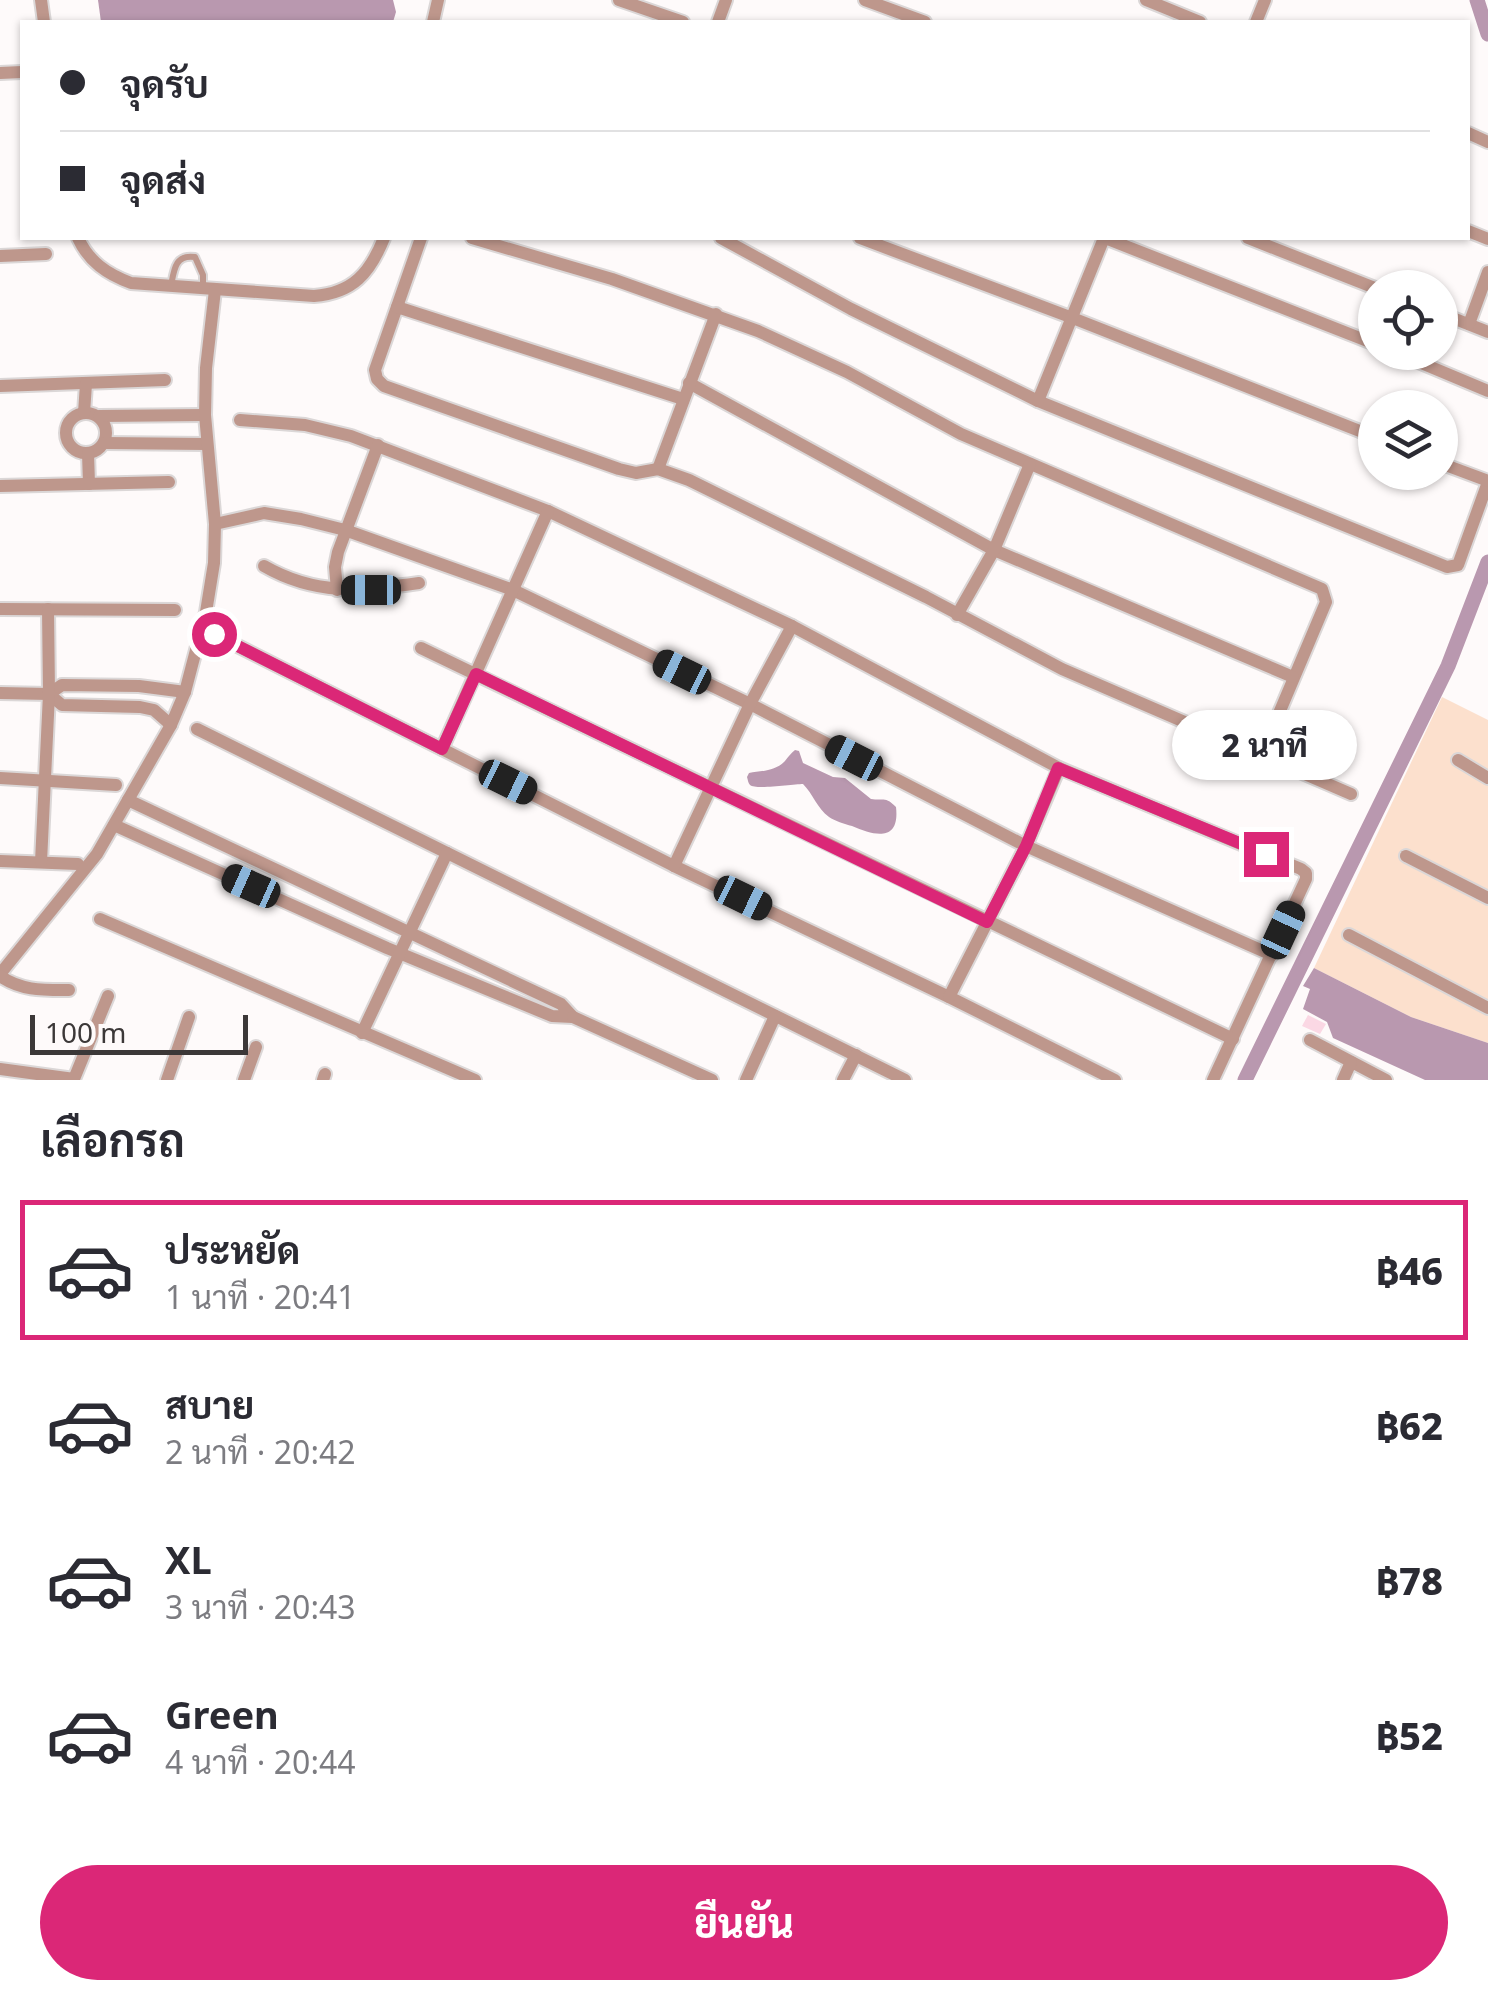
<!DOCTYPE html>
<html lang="th">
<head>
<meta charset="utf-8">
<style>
	:root { --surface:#fff; --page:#f2f2f3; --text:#2b2b33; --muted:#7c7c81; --line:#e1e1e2; --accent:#db2777 }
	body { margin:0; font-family:"Noto Sans",Sarabun,sans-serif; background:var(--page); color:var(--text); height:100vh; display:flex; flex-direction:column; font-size:38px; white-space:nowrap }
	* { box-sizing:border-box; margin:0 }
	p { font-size:32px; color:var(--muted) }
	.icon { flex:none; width:55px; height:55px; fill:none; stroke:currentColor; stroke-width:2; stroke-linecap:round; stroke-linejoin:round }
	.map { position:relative; height:1080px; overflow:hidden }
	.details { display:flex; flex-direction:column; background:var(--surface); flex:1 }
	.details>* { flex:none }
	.top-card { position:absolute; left:20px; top:20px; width:1450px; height:220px; border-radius:0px; box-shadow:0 2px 8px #0004; display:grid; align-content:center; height:220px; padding:0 40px; background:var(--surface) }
	.controls { position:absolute; left:1358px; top:270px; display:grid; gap:20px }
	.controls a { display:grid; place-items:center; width:100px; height:100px; border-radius:50%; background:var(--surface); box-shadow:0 2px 8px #0004; font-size:50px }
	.scale { position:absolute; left:30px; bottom:25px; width:218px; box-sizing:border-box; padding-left:10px; border:5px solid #3c3838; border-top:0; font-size:28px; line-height:35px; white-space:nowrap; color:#3c3838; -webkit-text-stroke:8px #fefafa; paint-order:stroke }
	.end { position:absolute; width:45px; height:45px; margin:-22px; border:12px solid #db2777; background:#fff; box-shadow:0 0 0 5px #fff }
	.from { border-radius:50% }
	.bubble { position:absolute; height:70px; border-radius:35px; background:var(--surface); box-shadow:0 2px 8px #0004; font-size:32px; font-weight:800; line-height:70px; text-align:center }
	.car { position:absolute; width:30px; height:60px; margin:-30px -15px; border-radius:12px; box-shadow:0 0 8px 2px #0007; background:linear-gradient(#222 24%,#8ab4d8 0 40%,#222 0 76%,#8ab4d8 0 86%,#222 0) }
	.top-card b { display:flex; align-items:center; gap:35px; height:95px; font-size:38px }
	.top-card b+b { border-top:2px solid var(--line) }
	.top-card i { width:25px; height:25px; background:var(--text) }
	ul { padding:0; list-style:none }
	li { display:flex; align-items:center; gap:30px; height:140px; margin:0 20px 15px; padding:0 20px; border:5px solid transparent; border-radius:0px }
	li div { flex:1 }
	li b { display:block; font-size:38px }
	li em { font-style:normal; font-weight:800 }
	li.current { border-color:var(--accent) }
	li>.icon { width:90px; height:90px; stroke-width:1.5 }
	h2 { padding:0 40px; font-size:45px; line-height:120px }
	.primary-button { display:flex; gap:20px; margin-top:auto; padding:20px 40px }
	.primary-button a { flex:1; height:115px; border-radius:60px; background:var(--accent); color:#fff; font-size:40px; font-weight:800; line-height:115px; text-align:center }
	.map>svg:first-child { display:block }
</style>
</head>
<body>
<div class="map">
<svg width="1488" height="1080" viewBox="0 0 1488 1080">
	<rect width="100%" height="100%" fill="#fefafa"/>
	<path fill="#fce0cd" d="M1442 697 1488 720V1043L1411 1017 1314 968Z"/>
	<g fill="#b998af">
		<path d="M98 0H393L396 12 393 22H101Z"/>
		<path d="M795 750 799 751 803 763 833 777 845 778 871 799C884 801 885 796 896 807 900 842 875 836 852 826 844 824 835 821 829 817 817 808 813 794 803 784 793 784 756 790 750 785 748 783 748 780 747 777L749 773C761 771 776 771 785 761 788 757 791 753 795 750Z"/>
		<path d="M1314 968 1411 1017 1488 1043V1080H1425L1333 1038 1327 1022 1303 1009 1310 989 1303 986Z"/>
	</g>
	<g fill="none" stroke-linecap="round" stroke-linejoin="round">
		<g stroke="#b998af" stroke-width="15">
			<path d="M1477 0 1488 34"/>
			<path d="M1245 1080 1448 666 1488 562"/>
		</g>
	</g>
	<path fill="#fbd8e4" d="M1308 1015 1326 1024 1320 1034 1302 1026Z"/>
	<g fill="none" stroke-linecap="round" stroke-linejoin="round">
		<defs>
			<path id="service" d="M171 286C174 270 175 254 195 257L203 275V288"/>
			<g id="minor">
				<path d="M41 0 44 22"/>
				<path d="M619 0 683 22"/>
				<path d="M865 0 925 22"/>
				<path d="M1146 0 1200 22"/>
				<path d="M433 22 438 0"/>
				<path d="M718 22 726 0"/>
				<path d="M1256 22 1265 0"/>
				<path d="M0 73 22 72"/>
				<path d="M1468 133 1488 142"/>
				<path d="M1468 231 1488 239"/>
				<path d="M78 238C89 262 107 274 131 283L314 296C353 293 370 273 384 238"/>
				<path d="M421 238 375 370 377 379 384 386 619 469 636 473 658 469 689 480 926 597 1062 669 1351 794"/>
				<path d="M472 238 612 279 758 331 847 372 961 434 1322 589 1326 602 1261 756"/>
				<path d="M721 238 851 309 1038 401 1447 567 1458 565 1488 482"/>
				<path d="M860 238 1070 317 1375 437"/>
				<path d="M1105 238 1375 344"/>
				<path d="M1248 238 1375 288"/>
				<path d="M0 256 46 254"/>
				<path d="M397 307 683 399"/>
				<path d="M1440 313 1488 332"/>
				<path d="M1469 324 1488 272"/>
				<path d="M1395 352 1488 391"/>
				<path d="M689 383 994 550 1293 677"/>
				<path d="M0 386 165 380"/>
				<path d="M1038 401 1104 238"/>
				<circle cx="86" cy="433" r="20"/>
				<path d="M84 413 86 384"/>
				<path d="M99 416 205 415"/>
				<path d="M240 420 305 425 351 436 548 511 792 626 1059 768 1301 869 1306 873V879L1213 1080"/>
				<path d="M104 443 206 444"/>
				<path d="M88 453 89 484"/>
				<path d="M1440 463 1488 481"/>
				<path d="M658 469 716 314"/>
				<path d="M0 486 169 482"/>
				<path d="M215 524 264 513 301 519 345 530 513 590 750 704 1026 846 1272 955"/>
				<path d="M264 566C316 596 362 591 419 583"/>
				<path d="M337 590 335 567 338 552 378 445"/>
				<path d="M0 609 175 610"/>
				<path d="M957 615 994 550 1030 464"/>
				<path d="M214 634 674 866 949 997 1115 1080"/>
				<path d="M421 648 1233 1039"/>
				<path d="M0 693 49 694 62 685 139 686 185 692"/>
				<path d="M49 694 62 705 140 707 154 710 171 725"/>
				<path d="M197 729 905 1080"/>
				<path d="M442 749 548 511"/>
				<path d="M1458 760 1488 778"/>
				<path d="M0 778 116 785"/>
				<path d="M114 825 387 948 552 1016 573 1017 561 1004 128 800"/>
				<path d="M1406 856 1488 898"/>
				<path d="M0 861 78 864"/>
				<path d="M41 862 49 694 48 609"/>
				<path d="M674 866 750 704 792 626"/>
				<path d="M100 919 475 1080"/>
				<path d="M1349 935 1488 1008"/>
				<path d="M0 974 97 854 171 725 185 692 206 612 214 563 215 524 205 415 206 368 215 290"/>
				<path d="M0 976C21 991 44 990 69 990"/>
				<path d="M949 997 1026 846 1059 768"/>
				<path d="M573 1017 712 1080"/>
				<path d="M362 1033 447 853"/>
				<path d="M1310 1040 1386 1080"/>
				<path d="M0 1069 74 1079 108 996"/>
				<path d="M167 1080 189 1017"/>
				<path d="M244 1080 256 1047"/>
				<path d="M323 1080 325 1074"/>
				<path d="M746 1080 775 1016"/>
				<path d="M843 1080 856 1055"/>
				<path d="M1343 1080 1351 1062"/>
			</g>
		</defs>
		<use href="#service" stroke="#dbd7d7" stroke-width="10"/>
		<use href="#minor" stroke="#dbd7d7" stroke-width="16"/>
		<use href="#service" stroke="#be978c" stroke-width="6"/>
		<use href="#minor" stroke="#be978c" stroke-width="12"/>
	</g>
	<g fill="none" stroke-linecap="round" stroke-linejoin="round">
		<path stroke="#db2777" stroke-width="12" d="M214 634 442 749 476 674 987 922 1026 846 1058 768 1266 854"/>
	</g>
</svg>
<div class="controls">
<a><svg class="icon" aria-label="locate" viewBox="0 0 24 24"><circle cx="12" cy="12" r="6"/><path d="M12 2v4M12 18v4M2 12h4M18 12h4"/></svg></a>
<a><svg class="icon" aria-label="layers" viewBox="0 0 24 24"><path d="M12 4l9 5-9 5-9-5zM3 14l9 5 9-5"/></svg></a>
</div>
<div class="scale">100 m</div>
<i class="end from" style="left:214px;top:634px"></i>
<i class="end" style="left:1266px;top:854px"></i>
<div class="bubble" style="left:1172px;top:710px;width:185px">2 นาที</div>
<i class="car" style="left:371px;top:590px;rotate:270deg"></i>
<i class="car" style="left:682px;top:672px;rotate:296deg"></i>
<i class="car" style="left:854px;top:758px;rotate:297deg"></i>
<i class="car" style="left:508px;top:782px;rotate:116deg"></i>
<i class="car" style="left:251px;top:886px;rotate:294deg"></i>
<i class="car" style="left:743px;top:898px;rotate:116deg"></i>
<i class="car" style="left:1283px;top:930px;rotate:25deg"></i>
<div class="top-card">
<b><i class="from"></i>จุดรับ</b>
<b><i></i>จุดส่ง</b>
</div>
</div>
<section class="details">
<h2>เลือกรถ</h2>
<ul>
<li class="current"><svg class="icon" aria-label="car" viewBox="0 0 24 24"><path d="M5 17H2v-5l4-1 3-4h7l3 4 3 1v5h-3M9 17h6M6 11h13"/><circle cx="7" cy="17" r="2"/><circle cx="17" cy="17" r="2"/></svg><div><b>ประหยัด</b><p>1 นาที · 20:41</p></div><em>฿46</em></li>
<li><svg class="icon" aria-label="car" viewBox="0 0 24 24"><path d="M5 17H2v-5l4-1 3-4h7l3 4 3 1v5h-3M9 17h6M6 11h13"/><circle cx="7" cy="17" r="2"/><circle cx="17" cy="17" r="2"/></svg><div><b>สบาย</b><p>2 นาที · 20:42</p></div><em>฿62</em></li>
<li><svg class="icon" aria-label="car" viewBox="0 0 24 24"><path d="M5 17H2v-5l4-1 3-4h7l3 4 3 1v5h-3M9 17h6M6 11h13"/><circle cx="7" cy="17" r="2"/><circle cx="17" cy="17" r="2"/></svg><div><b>XL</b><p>3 นาที · 20:43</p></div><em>฿78</em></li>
<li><svg class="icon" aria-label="car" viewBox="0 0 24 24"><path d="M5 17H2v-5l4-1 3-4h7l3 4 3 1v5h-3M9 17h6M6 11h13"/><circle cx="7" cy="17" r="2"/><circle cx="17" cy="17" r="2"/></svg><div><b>Green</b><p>4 นาที · 20:44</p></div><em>฿52</em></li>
</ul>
<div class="primary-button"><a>ยืนยัน</a></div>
</section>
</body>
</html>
